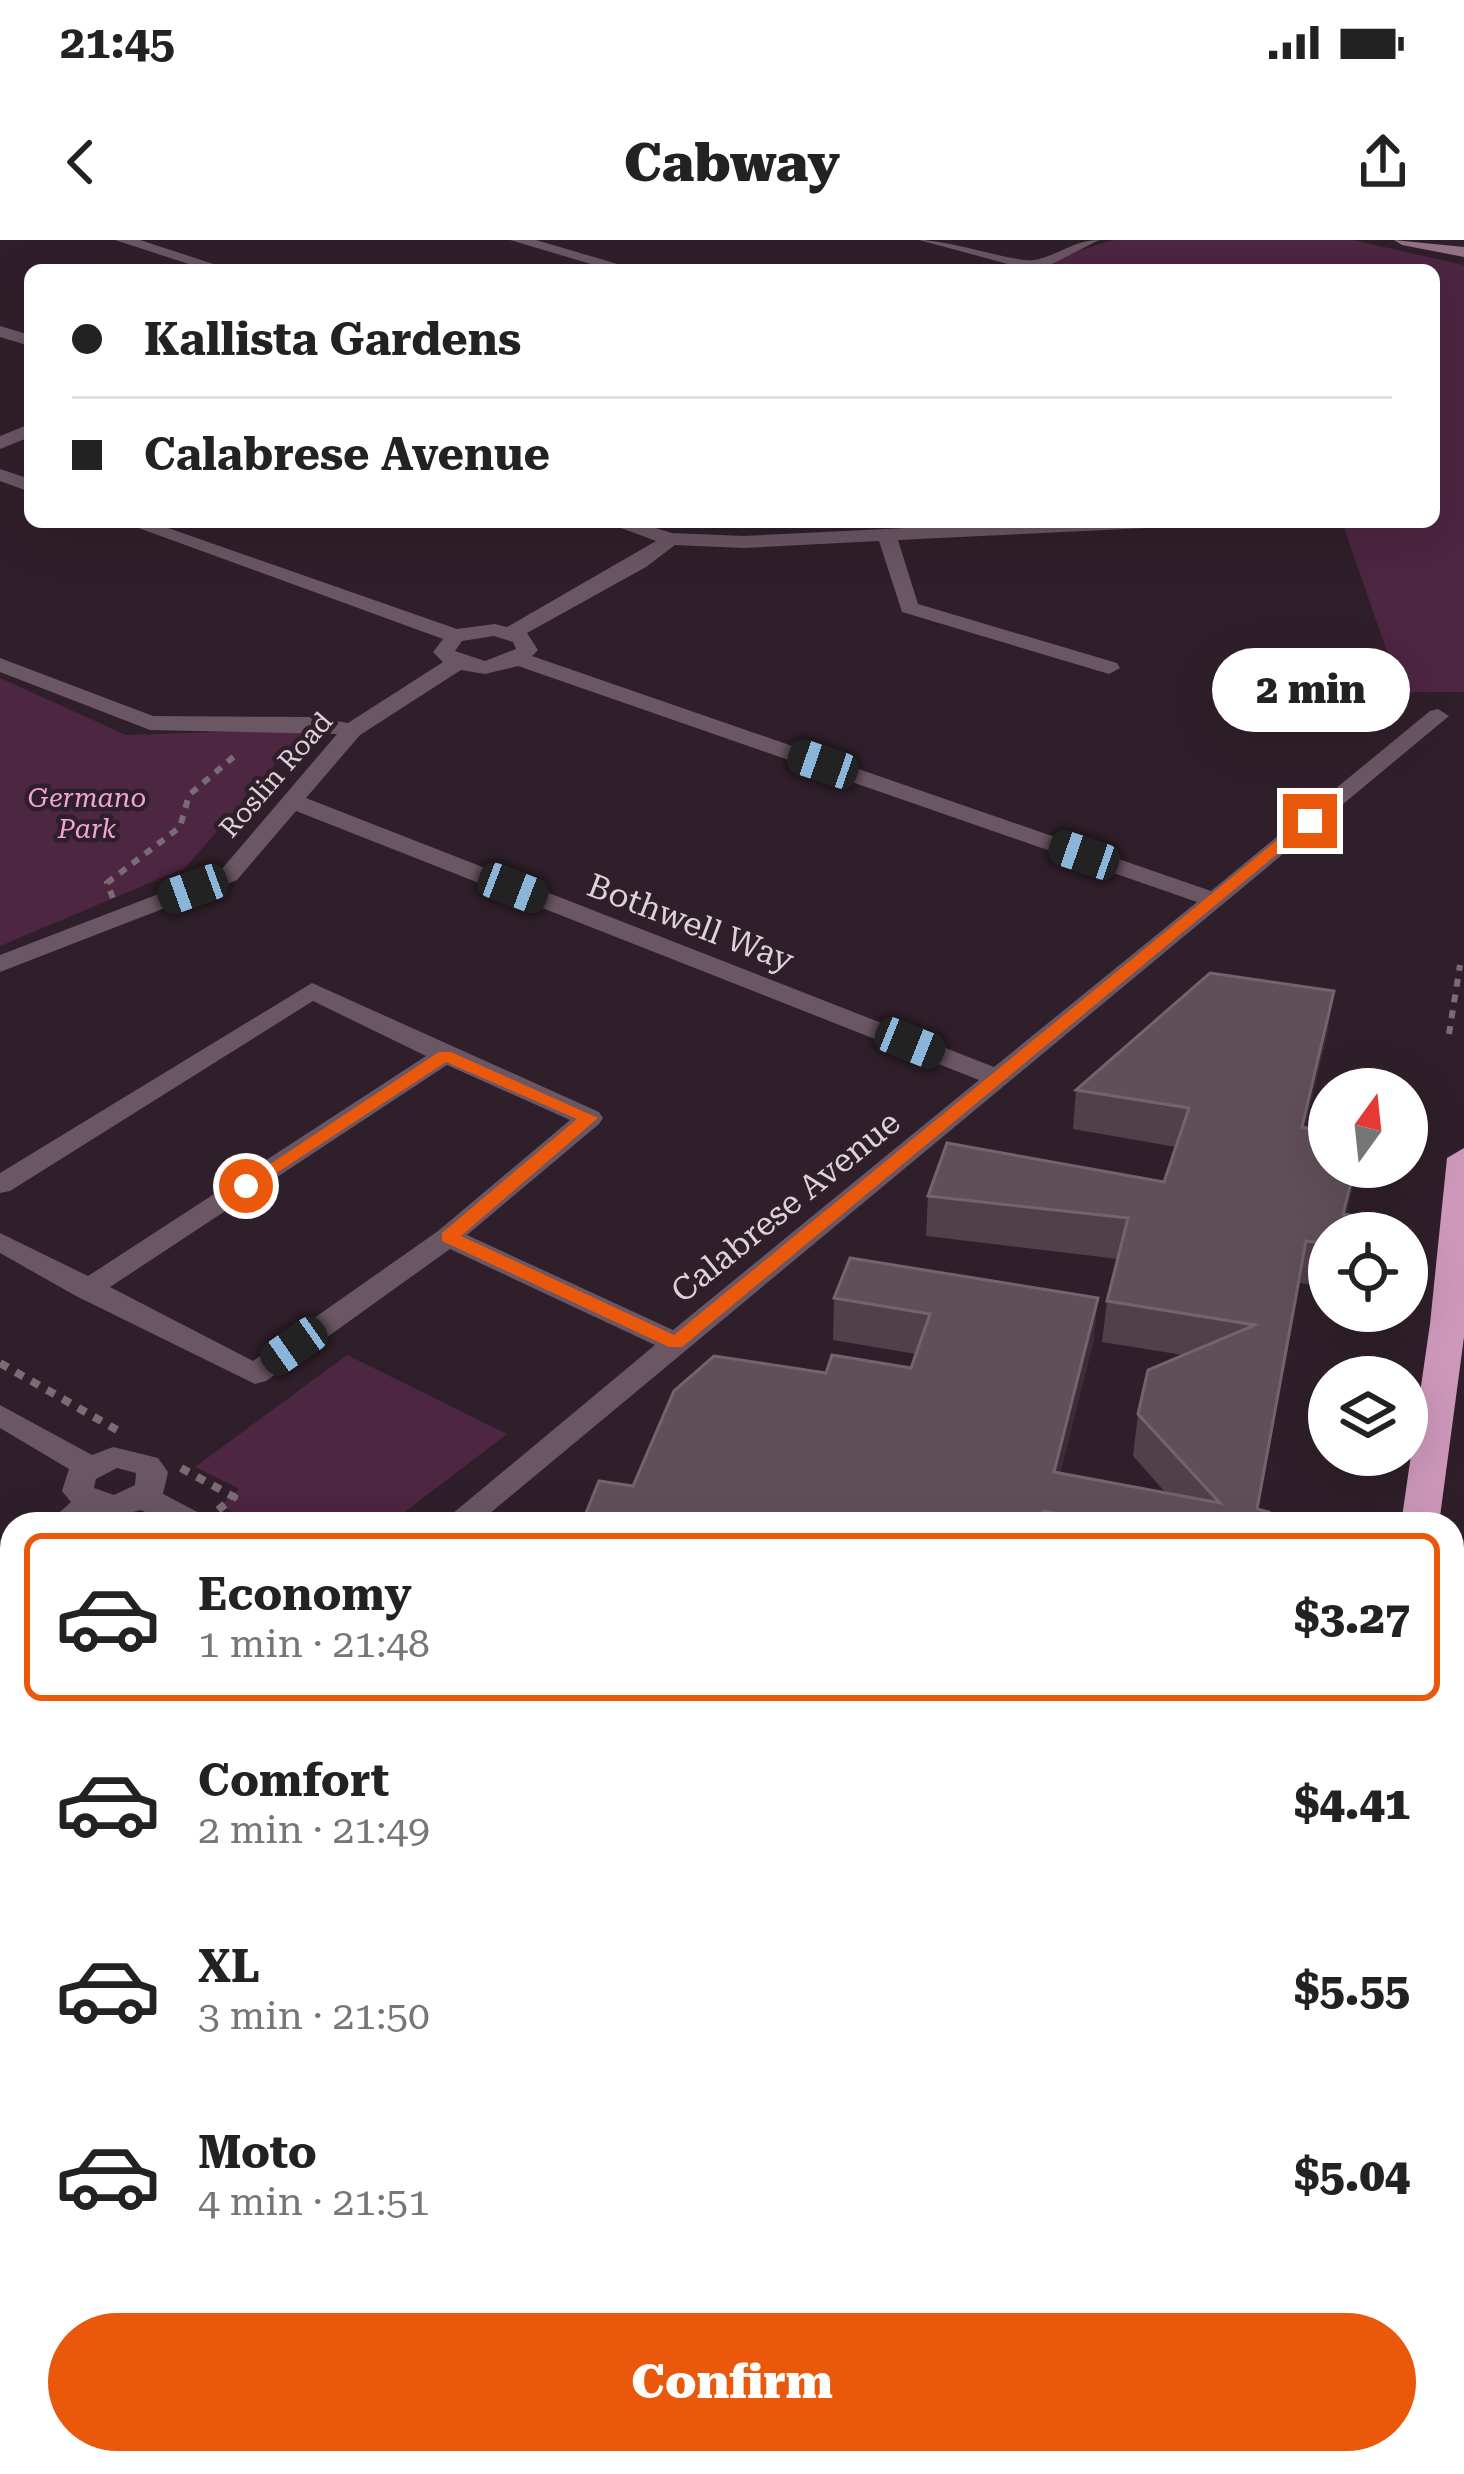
<!DOCTYPE html>
<html lang="en">
<head>
<meta charset="utf-8">
<style>
	:root { --surface:#fff; --page:#f6f6f6; --text:#222; --muted:#767676; --line:#e0e0e0; --accent:#ea580c }
	body { margin:0; font-family:"Roboto Serif",serif; background:var(--page); color:var(--text); height:100vh; display:flex; flex-direction:column; font-size:45px; white-space:nowrap }
	* { box-sizing:border-box; margin:0 }
	p { font-size:39px; color:var(--muted) }
	.icon { flex:none; width:66px; height:66px; fill:none; stroke:currentColor; stroke-width:2; stroke-linecap:round; stroke-linejoin:round }
	.map { position:relative; flex:1; overflow:hidden }
	.sheet { position:absolute; left:0px; top:1272px; width:1464px; height:963px; display:flex; flex-direction:column; background:var(--surface); border-radius:36px 36px 0 0; box-shadow:0 12px 48px #0002 }
	.sheet>* { flex:none }
	.guide { position:absolute; left:24px; top:24px; width:1416px; height:264px; border-radius:18px; box-shadow:0 12px 48px #0002; display:grid; align-content:center; height:264px; padding:0 48px; background:var(--surface) }
	.needle { width:78px; rotate:15deg }
	.controls { position:absolute; left:1308px; top:828px; display:grid; gap:24px }
	.controls a { display:grid; place-items:center; width:120px; height:120px; border-radius:50%; background:var(--surface); box-shadow:0 12px 48px #0002; font-size:60px }
	.end { position:absolute; width:54px; height:54px; margin:-27px; border:15px solid #ea580c; background:#fff; box-shadow:0 0 0 6px #fff }
	.from { border-radius:50% }
	.bubble { position:absolute; height:84px; border-radius:42px; background:var(--surface); box-shadow:0 12px 48px #0002; font-size:39px; font-weight:800; line-height:84px; text-align:center }
	.car { position:absolute; width:36px; height:72px; margin:-36px -18px; border-radius:15px; box-shadow:0 0 9px 3px #0007; background:linear-gradient(#222 24%,#8ab4d8 0 40%,#222 0 76%,#8ab4d8 0 86%,#222 0) }
	.guide b { display:flex; align-items:center; gap:42px; height:114px; font-size:45px }
	.guide b+b { border-top:3px solid var(--line) }
	.guide i { width:30px; height:30px; background:var(--text) }
	ul { padding:21px 0 0; list-style:none }
	li { display:flex; align-items:center; gap:36px; height:168px; margin:0 24px 18px; padding:0 24px; border:6px solid transparent; border-radius:18px }
	li div { flex:1 }
	li b { display:block; font-size:45px }
	li em { font-style:normal; font-weight:800 }
	li.active { border-color:var(--accent) }
	li>.icon { width:108px; height:108px; stroke-width:1.5 }
	.action { display:flex; gap:24px; margin-top:auto; padding:24px 48px }
	.action a { flex:1; height:138px; border-radius:72px; background:var(--accent); color:#fff; font-size:48px; font-weight:800; line-height:138px; text-align:center }
	.status { display:flex; justify-content:space-between; align-items:center; height:84px; padding:0 60px; background:var(--surface); direction:ltr }
	.status svg { height:33px; fill:currentColor }
	header { display:flex; justify-content:space-between; align-items:center; height:156px; padding:0 48px; background:var(--surface); font-size:54px; font-weight:800 }
	.map>svg:first-child { display:block }
</style>
</head>
<body>
<div class="status"><b>21:45</b><svg viewBox="0 0 49 12"><path d="M0 12V9h3v3zM5 12V6h3v6zM10 12V3h3v9zM15 12V0h3v12zM26 1h20v11H26zM47 4h2v5h-2z"/></svg></div>
<header><svg class="icon" aria-label="back" viewBox="0 0 24 24"><path d="M15 5l-7 7 7 7"/></svg>Cabway<svg class="icon" aria-label="share" viewBox="0 0 24 24"><path d="M12 15V3M7 8l5-5 5 5M5 13v7h14v-7"/></svg></header>
<div class="map">
<svg width="1464" height="2234" viewBox="0 0 1464 2234">
	<rect width="100%" height="100%" fill="#2f1f2a"/>
	<g fill="#4d2641">
		<path d="M1113 0H1353L1464 25V452H1401L1342 282H1434V30H1077L1046 21Z"/>
		<path d="M0 438 126 495 306 489 185 628 0 706Z"/>
		<path d="M347 1115 507 1194 389 1284H251L221 1265 239 1249 195 1227Z"/>
	</g>
	<g fill="none" stroke-linecap="round" stroke-linejoin="round">
		<g stroke="#7a6b75" stroke-width="6" stroke-dasharray="8 8" stroke-linecap="butt">
			<path d="M113 658 107 643 180 587 189 555 238 513"/>
			<path d="M1449 794 1460 725"/>
		</g>
		<g stroke="#7a6b75" stroke-width="8" stroke-dasharray="9 9" stroke-linecap="butt">
			<path d="M0 1123 117 1190"/>
			<path d="M181 1228 234 1257 218 1270"/>
		</g>
		<path stroke="#7a6b75" stroke-width="9" stroke-dasharray="12 12" stroke-linecap="butt" d="M1452 1453 1464 1455"/>
		<g fill="#6b5663" fill-rule="evenodd">
			<path d="M115 0H140L232 30H207Z"/>
			<path d="M510 0H536L638 30H611Z"/>
			<path d="M919 0C951 0 1015 23 1034 20 1058 16 1073 0 1099 0L1050 25 1058 30H1030Z"/>
			<path d="M0 86 30 95V106L0 97Z"/>
			<path d="M30 184V197L0 209V196Z"/>
			<path d="M0 229 30 239V252L0 241Z"/>
			<path d="M122 282H151L457 389 495 384 507 387 656 301 605 282H636L672 293 744 296 1028 282H1157L1147 288 898 300 918 364 1117 423 1120 428 1109 434 902 372 879 301 744 308 675 305 646 327 527 393 538 410 532 416 1211 651 1430 471 1438 469 1449 476 477 1284H440L655 1105 450 1009 266 1141 255 1144 76 1056 0 1013V993L88 1036 426 816 313 761 10 951 0 953V933L312 743 599 872 603 878 599 884 467 995 673 1090 979 840 296 571 237 640 0 732V715L221 630 337 494 150 490 0 432V418L153 476 314 477 348 483 443 422 433 412 443 399ZM494 396 513 402 516 409 485 421 455 411 462 401ZM518 426 1197 662 994 827 306 558 360 495 461 430 485 434ZM447 825 570 880 438 991 253 1121 110 1047Z"/>
			<path d="M0 1165 92 1215 113 1207 158 1218 168 1232 163 1254 205 1276 210 1284H168L141 1270 114 1277 97 1275 84 1284H47L71 1262 62 1251 69 1229 0 1188ZM117 1228 136 1233 135 1245 114 1255 94 1248 96 1239Z"/>
			<path d="M12 1311V1339L0 1342V1314Z"/>
			<path d="M1464 1621V1660L1452 1664V1625Z"/>
			<path d="M12 1691V1727L0 1731V1695Z"/>
			<rect x="100" y="2223" width="44" height="11"/>
			<path d="M396 2223H440L441 2234H397Z"/>
		</g>
		<path fill="#937187" fill-rule="evenodd" d="M1394 0 1464 7V17L1402 5Z"/>
		<g fill="#ce98bb" fill-rule="evenodd">
			<path d="M1464 908V1097L1439 1284H1401L1430 1084 1447 918Z"/>
			<path d="M1464 1857V2023L1452 2027V1861Z"/>
			<path d="M1452 2209 1457 2234H1405L1406 2223H1452Z"/>
			<path d="M1281 2223H1333L1332 2234H1280Z"/>
		</g>
	</g>
	<path fill="#513f4a" d="M1328 790 1305 887 1329 927H1357L1355 939 1329 993V1046L1300 1043 1258 1270 1267 1284H585L584 1278 633 1246 826 1133 911 1128 916 1114 833 1100 834 1058 1094 1099 1060 1233 1166 1253 1133 1216 1138 1174 1183 1115 1102 1102 1107 1061 1118 1019 926 996 928 956 1164 942 1176 907 1073 889 1076 850Z"/>
	<g fill="#3d2c37">
		<path d="M1334 751 1328 790 1296 927 1302 887Z"/>
		<path d="M1355 927H1357L1355 939 1342 993 1343 974Z"/>
		<path d="M1306 1001 1300 1043 1255 1284Z"/>
		<path d="M1098 1058 1094 1099 1050 1275 1054 1232Z"/>
		<path d="M952 2223H958L955 2234H949Z"/>
	</g>
	<g fill="#604f59" stroke="#74636d" stroke-width="3">
		<path d="M1210 733 1334 751 1302 887 1329 892V927H1355L1343 974 1356 976 1352 993H1329V1004L1306 1001 1257 1269 1269 1272 1267 1284H1113L1043 1271 1039 1284H590L584 1278 599 1241 633 1246 674 1151 714 1116 826 1133 832 1115 911 1128 930 1074 834 1058 850 1018 1098 1058 1054 1232 1220 1263 1138 1174 1148 1130 1255 1085 1107 1061 1128 978 928 956 947 903 1164 942 1189 868 1076 850Z"/>
		<path d="M753 2223H952L949 2234H750Z"/>
	</g>
	<path fill="#ea580c" d="M1304 578 1317 581 682 1107H669L442 1001V993L577 879 446 822 252 949 237 946 439 812H451L598 878 461 996 674 1095Z"/>
	<g text-anchor="middle" stroke-width="9" stroke-linejoin="round" paint-order="stroke">
		<g font-size="27" fill="#ded2d9" stroke="#2f1f2a">
			<text transform="translate(276 535) rotate(-49)" y="9">Roslin Road</text>
		</g>
		<g font-size="27" font-style="italic" fill="#efa4d6" stroke="#2f1f2a">
			<text x="87" y="567">Germano<tspan x="87" dy="31">Park</tspan></text>
		</g>
		<g font-size="33" fill="#ded2d9" stroke="#2f1f2a">
			<text transform="translate(691 682) rotate(21)" y="12">Bothwell Way</text>
			<text transform="translate(785 966) rotate(-39)" y="12">Calabrese Avenue</text>
		</g>
	</g>
</svg>
<div class="controls">
<a><svg class="needle" viewBox="-14 -14 28 28"><path d="M0-13l5 13h-10z" fill="#e53935"/><path d="M0 13l5-13h-10z" fill="#767676"/></svg></a>
<a><svg class="icon" aria-label="locate" viewBox="0 0 24 24"><circle cx="12" cy="12" r="6"/><path d="M12 2v4M12 18v4M2 12h4M18 12h4"/></svg></a>
<a><svg class="icon" aria-label="layers" viewBox="0 0 24 24"><path d="M12 4l9 5-9 5-9-5zM3 14l9 5 9-5"/></svg></a>
</div>
<i class="end from" style="left:246px;top:946px"></i>
<i class="end" style="left:1310px;top:581px"></i>
<div class="bubble" style="left:1212px;top:408px;width:198px">2 min</div>
<i class="car" style="left:823px;top:524px;rotate:289deg"></i>
<i class="car" style="left:1084px;top:615px;rotate:289deg"></i>
<i class="car" style="left:513px;top:648px;rotate:111deg"></i>
<i class="car" style="left:193px;top:649px;rotate:250deg"></i>
<i class="car" style="left:910px;top:803px;rotate:112deg"></i>
<i class="car" style="left:294px;top:1106px;rotate:235deg"></i>
<div class="guide">
<b><i class="from"></i>Kallista Gardens</b>
<b><i></i>Calabrese Avenue</b>
</div>
<section class="sheet">
<ul>
<li class="active"><svg class="icon" aria-label="car" viewBox="0 0 24 24"><path d="M5 17H2v-5l4-1 3-4h7l3 4 3 1v5h-3M9 17h6M6 11h13"/><circle cx="7" cy="17" r="2"/><circle cx="17" cy="17" r="2"/></svg><div><b>Economy</b><p>1 min · 21:48</p></div><em>$3.27</em></li>
<li><svg class="icon" aria-label="car" viewBox="0 0 24 24"><path d="M5 17H2v-5l4-1 3-4h7l3 4 3 1v5h-3M9 17h6M6 11h13"/><circle cx="7" cy="17" r="2"/><circle cx="17" cy="17" r="2"/></svg><div><b>Comfort</b><p>2 min · 21:49</p></div><em>$4.41</em></li>
<li><svg class="icon" aria-label="car" viewBox="0 0 24 24"><path d="M5 17H2v-5l4-1 3-4h7l3 4 3 1v5h-3M9 17h6M6 11h13"/><circle cx="7" cy="17" r="2"/><circle cx="17" cy="17" r="2"/></svg><div><b>XL</b><p>3 min · 21:50</p></div><em>$5.55</em></li>
<li><svg class="icon" aria-label="car" viewBox="0 0 24 24"><path d="M5 17H2v-5l4-1 3-4h7l3 4 3 1v5h-3M9 17h6M6 11h13"/><circle cx="7" cy="17" r="2"/><circle cx="17" cy="17" r="2"/></svg><div><b>Moto</b><p>4 min · 21:51</p></div><em>$5.04</em></li>
</ul>
<div class="action"><a>Confirm</a></div>
</section>
</div>
</body>
</html>
